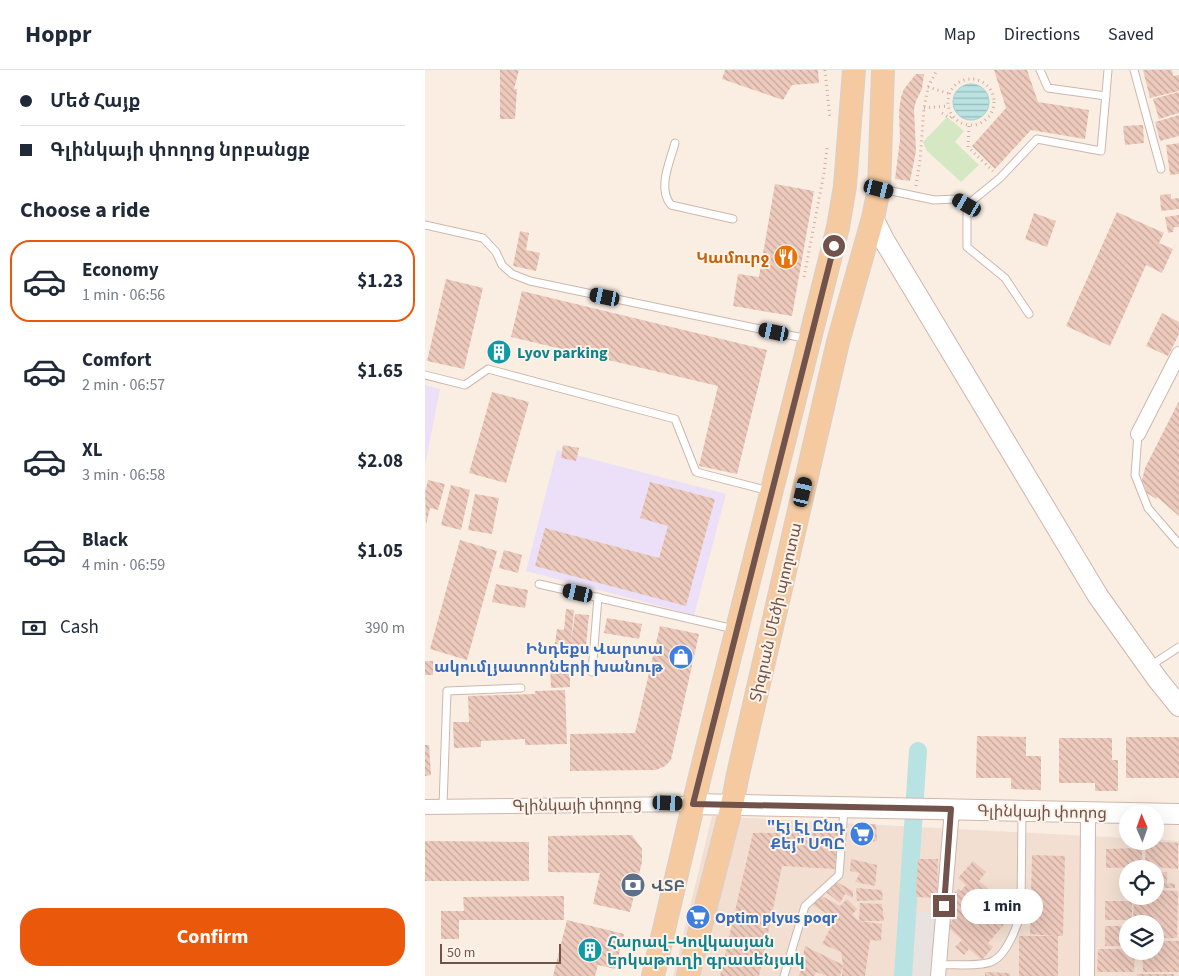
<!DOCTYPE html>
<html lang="en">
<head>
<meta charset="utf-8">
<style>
	:root { --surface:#fff; --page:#f6f6f7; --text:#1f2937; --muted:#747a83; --line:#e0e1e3; --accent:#ea580c }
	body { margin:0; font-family:"Source Sans 3","Noto Sans Armenian",sans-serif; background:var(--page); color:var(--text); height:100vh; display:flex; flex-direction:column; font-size:19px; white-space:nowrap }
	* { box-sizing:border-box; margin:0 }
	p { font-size:16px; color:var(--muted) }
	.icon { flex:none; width:28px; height:28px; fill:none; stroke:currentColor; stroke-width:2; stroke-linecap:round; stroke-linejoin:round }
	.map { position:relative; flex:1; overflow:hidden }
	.panel { display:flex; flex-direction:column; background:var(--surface); width:425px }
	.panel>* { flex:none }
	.top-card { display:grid; align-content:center; height:110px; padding:0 20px; background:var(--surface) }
	.needle { width:32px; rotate:358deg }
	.controls { position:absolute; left:694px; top:735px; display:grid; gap:10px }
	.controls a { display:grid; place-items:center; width:45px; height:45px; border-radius:50%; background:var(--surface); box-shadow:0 5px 20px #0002; font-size:25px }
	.scale { position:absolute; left:15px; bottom:12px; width:121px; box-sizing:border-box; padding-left:5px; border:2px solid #71534b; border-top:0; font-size:14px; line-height:18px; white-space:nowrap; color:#71534b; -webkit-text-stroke:4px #fef3e9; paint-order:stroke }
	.end { position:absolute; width:22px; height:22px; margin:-11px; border:6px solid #71534b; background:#fff; box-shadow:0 0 0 2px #fff }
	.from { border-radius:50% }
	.bubble { position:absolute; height:35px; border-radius:18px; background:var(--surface); box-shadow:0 5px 20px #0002; font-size:16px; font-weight:700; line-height:35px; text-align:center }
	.car { position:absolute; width:15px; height:30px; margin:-15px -8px; border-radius:6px; box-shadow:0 0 4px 1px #0007; background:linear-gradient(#222 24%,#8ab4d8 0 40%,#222 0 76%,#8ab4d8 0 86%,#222 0) }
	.top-card b { display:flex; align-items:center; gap:18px; height:48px; font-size:19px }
	.top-card b+b { border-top:1px solid var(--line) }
	.top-card i { width:12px; height:12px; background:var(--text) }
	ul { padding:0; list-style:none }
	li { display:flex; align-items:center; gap:15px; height:82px; margin:0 10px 8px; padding:0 10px; border:2px solid transparent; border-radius:20px }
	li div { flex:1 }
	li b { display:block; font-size:19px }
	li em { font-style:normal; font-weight:700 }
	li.active { border-color:var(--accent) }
	li>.icon { width:45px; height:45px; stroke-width:1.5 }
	h2 { padding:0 20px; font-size:22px; line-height:60px }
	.pay { display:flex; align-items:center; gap:12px; height:55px; padding:0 20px; font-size:19px }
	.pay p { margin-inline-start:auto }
	.button { display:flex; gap:10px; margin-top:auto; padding:10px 20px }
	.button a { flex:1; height:58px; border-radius:20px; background:var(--accent); color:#fff; font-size:20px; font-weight:700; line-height:58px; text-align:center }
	header { display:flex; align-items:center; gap:30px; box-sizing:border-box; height:70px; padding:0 25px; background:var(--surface); border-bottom:1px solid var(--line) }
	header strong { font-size:24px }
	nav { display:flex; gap:28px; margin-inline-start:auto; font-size:18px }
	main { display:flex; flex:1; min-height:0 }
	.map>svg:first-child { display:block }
</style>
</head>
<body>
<header>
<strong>Hoppr</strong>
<nav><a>Map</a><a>Directions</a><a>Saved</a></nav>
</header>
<main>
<section class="panel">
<div class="top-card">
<b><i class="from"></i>Մեծ Հայք</b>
<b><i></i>Գլինկայի փողոց նրբանցք</b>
</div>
<h2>Choose a ride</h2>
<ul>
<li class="active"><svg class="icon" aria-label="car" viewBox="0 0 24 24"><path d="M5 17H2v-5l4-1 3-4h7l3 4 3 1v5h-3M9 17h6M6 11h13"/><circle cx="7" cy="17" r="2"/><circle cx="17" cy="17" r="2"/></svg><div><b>Economy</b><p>1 min · 06:56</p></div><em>$1.23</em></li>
<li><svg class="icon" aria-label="car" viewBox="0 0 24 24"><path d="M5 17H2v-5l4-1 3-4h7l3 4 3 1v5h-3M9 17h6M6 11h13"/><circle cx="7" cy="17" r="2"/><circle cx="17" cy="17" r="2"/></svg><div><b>Comfort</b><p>2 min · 06:57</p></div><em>$1.65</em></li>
<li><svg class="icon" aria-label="car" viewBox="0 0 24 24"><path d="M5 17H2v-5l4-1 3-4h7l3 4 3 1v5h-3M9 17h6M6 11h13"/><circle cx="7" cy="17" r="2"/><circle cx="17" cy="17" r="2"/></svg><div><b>XL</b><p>3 min · 06:58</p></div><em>$2.08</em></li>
<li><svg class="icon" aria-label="car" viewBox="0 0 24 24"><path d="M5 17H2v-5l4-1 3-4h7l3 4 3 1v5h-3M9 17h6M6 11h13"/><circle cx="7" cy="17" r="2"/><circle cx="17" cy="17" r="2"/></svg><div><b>Black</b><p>4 min · 06:59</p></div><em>$1.05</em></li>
</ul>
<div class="pay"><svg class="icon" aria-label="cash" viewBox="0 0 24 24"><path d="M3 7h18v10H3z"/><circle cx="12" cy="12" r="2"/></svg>Cash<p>390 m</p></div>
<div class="button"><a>Confirm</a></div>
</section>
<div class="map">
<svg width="754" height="906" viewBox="0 0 754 906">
	<defs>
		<pattern id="water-rules" width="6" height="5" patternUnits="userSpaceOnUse" patternTransform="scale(1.25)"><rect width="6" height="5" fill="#b9e2e2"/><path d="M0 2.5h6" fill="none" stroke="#9bbab9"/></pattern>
		<pattern id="building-back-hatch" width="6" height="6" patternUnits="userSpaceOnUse" patternTransform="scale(1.25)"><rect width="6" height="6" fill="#eecabd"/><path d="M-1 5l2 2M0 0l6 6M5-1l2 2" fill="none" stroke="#c5a79c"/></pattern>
	</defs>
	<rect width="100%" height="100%" fill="#faeee3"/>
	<path fill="#f2dfd2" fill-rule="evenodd" d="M287 746 702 768V771H730V769L754 771V906H248ZM702 799H730V826H702ZM702 854H730V881H702Z"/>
	<path fill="#eae2de" d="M489 842H511L508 906H485Z"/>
	<g fill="#ebe0f7">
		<path d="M0 315 15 319 0 395Z"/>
		<path d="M132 380 301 424 269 545 101 501Z"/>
	</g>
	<path fill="#d6e7c3" d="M522 47 539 61 530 72 554 95 536 112 502 81 498 72Z"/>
	<circle fill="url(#water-rules)" stroke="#a0d2d3" cx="546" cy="32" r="18"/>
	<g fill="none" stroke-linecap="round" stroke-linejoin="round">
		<path stroke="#b9e2e2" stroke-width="18" d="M478 906 493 681"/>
	</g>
	<g fill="url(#building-back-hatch)">
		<path d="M75 0H94L89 19H92L90 49H75Z"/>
		<path d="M300 0H393L394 13 367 15 358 30 297 9Z"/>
		<path d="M569 0H602L613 32 664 40 660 69 606 60 570 99 547 76 581 38Z"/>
		<path d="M718 0H747L748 6 754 5V21L725 28Z"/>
		<path d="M491 4H499L497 19 491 31 489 39 491 81 485 111 470 109 475 70 474 42 476 27 479 19Z"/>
		<path d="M754 22V43L734 49 728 29Z"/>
		<path d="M754 45V66L735 71 730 52Z"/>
		<path d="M718 55 719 73 700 75 698 56Z"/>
		<path d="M754 73V104L745 105 741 75Z"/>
		<path d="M350 114 389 121 367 246 308 236 313 204 334 207Z"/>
		<path d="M746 124V129L754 128V139L736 141 735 125Z"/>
		<path d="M692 142 739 163 734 173 748 179 737 203 721 195 685 276 641 256Z"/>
		<path d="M609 143 631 151 622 177 600 169Z"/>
		<path d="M754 145V157H749L748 162 743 163 740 147Z"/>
		<path d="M95 161 104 163 101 180 115 183 111 201 88 196Z"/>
		<path d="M21 209 58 218 39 299 2 291Z"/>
		<path d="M97 221 342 280 312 404 274 396 293 316 86 267Z"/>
		<path d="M737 243 754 252V264L743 286 721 276Z"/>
		<path d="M66 274 84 278 82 289 64 285Z"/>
		<path d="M67 322 104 332 81 413 44 403Z"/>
		<path d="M754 331V446L732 427 731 429 722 423 717 410 720 398Z"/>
		<path d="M138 375 154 378 151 391 136 388Z"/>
		<path d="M3 410 20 414 13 440 5 438 1 455 0 422Z"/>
		<path d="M225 412 290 429 261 536 110 496 120 458 234 488 243 456 215 448Z"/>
		<path d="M26 415 45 420 36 460 16 455Z"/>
		<path d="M50 424 74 428 67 464 43 460Z"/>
		<path d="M35 470 72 481 42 590 5 579Z"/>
		<path d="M79 480 97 485 93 503 74 498Z"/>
		<path d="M71 514 103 520 100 538 67 532Z"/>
		<path d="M141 539 149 540 146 571 150 544 164 545 161 576 130 574 132 559 139 560Z"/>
		<path d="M182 548 217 554 214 569 179 563Z"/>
		<path d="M235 556 274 564 246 690 240 696 231 700 145 701V664L210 663Z"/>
		<rect x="0" y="591" width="8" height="14"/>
		<path d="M125 596H145V617L126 618Z"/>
		<path d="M140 620 142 674 100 675V669L56 671V677L29 678 28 652H44L43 626 110 624V621Z"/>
		<path d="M552 666 601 667V686H616V720L586 719V708H551Z"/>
		<rect x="701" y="667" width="53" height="41"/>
		<path d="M634 668H687V690H693V721H670V713H634Z"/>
		<path d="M0 675H4L6 705 0 706Z"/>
		<path d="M451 754 452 771 429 773V755Z"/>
		<path d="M413 762 410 799 357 796 334 906H295L328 763Z"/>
		<path d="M207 765 217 779V792L205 842 168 834 175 803 123 802V766Z"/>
		<path d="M0 771 104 772V811H0Z"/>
		<path d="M721 771 753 773V799L720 796Z"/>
		<path d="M717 778V797L681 798V779Z"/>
		<path d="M607 785 640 786 638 866H633V906H594V866H629L605 864Z"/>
		<path d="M426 789 452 795 450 816 430 812 435 803 425 801Z"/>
		<path d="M493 789H513L512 828 491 827Z"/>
		<path d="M548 791 561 802 554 811 590 842 563 873 568 877 557 890 544 879 539 885 530 877 537 870 522 856 530 847 526 844 532 837 523 830 533 819 536 821 541 815 533 808Z"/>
		<path d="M730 802H742V813L750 814V818H730Z"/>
		<path d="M412 812 428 821V828L420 824 415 833 401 822Z"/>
		<path d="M431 818 457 820 458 830 432 831Z"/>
		<path d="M730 820 753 821 752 868H730V854H708L709 826H730Z"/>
		<path d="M395 825 415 836 422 829 432 839 427 845 434 851 457 854 456 871 445 870 440 906H417L418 895 416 882 397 874 410 849 388 835Z"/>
		<path d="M139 826V850H34V869H16V841H39L38 827Z"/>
		<rect x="680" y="831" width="27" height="19"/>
		<path d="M435 833 457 834 459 851H434Z"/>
		<path d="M142 850 199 864 190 899 173 895 170 906H128Z"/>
		<rect x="680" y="856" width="22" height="20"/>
		<path d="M730 871H754V902H718L717 881H730Z"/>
		<path d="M380 876 418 895 415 906H402L391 902 389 906H374Z"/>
		<path d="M673 879H702V881H710L709 902H672Z"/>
		<path d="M560 902 585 903V906H560Z"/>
		<rect x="712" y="904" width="37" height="2"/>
	</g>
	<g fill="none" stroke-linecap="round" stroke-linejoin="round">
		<defs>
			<g id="lane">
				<path d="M615 0 623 18 681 26"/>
				<path d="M709 0 736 99"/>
				<path d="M250 73C245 92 232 118 246 135L308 149"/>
				<path d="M457 119 509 130 532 129 542 135V177L580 208 604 244"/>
				<path d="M542 135 575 108 612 69 676 81 683 0"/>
				<path d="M0 155 58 168 71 182 77 195 87 204 105 211 383 269"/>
				<path d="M0 305 40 315 63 299 250 349 271 402 344 421"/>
				<path d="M713 364 710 405 723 438 754 474"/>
				<path d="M114 514 309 559"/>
				<path d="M725 596 754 577"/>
				<path d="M167 602 173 527"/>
				<path d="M18 736 22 621 96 618"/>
				<path d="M514 895C528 894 557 897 568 891 582 884 593 855 596 841L597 743"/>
				<path d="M359 906 380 836 414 805 419 739"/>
			</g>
			<g id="street">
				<path d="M713 364 754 284"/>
				<path d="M0 737 268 734"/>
				<path d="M513 906 527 739"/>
				<path d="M662 906 663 742"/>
			</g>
			<g id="secondary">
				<path d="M448 148 459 170 673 526 733 610 754 636"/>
				<path d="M268 734 754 744"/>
			</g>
			<g id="primary">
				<path d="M228 906 276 702 413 157 420 116 429 0"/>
				<path d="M263 906 307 735 313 704 413 272 448 148 454 119 458 0"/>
			</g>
		</defs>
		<use href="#lane" stroke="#cdb7ae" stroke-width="9"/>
		<use href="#street" stroke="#cdb7ae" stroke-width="16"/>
		<use href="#secondary" stroke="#d0b6ab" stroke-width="22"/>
		<use href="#primary" stroke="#d7cfcd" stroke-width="24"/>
		<g stroke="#d3ada0" stroke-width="3" stroke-dasharray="1 4" stroke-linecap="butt">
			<path d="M400 0 405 49"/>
			<circle cx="546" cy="32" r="23"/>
			<path d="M503 17 525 24"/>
			<path d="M499 38 523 36"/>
			<path d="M517 43 525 48 527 46"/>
			<path d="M544 56 543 77 568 101"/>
			<path d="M491 116 495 90 499 38 503 17 512 0"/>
			<path d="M379 207 399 103 402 78"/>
		</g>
		<use href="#lane" stroke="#fff" stroke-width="7"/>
		<use href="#street" stroke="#fff" stroke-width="14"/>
		<use href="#secondary" stroke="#fff" stroke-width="20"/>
		<use href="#primary" stroke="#f5caa0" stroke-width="22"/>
	</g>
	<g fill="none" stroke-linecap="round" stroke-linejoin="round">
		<path stroke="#71534b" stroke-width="6" d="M409 176 268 734 526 739 519 836"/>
	</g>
	<defs>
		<symbol id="restaurant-disc" viewBox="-11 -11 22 22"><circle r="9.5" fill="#e8710a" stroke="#fef3e9"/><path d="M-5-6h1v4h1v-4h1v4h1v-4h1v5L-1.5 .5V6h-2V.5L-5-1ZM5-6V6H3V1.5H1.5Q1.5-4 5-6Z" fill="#fff"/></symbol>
		<symbol id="building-disc" viewBox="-11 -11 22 22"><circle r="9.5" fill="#0f9aa8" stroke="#fef3e9"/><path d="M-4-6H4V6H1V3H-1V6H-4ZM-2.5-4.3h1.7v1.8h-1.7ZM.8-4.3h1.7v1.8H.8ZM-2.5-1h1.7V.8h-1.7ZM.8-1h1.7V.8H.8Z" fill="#fff"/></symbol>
		<symbol id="shop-disc" viewBox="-11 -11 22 22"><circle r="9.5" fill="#3f7fe0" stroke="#fef3e9"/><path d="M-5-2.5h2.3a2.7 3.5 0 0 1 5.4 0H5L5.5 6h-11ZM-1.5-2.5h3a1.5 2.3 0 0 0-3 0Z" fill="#fff"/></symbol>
		<symbol id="supermarket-disc" viewBox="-11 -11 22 22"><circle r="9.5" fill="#3f7fe0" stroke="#fef3e9"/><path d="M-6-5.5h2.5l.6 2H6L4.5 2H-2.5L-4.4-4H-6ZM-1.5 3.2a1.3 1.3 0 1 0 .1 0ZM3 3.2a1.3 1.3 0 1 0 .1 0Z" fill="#fff"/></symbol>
		<symbol id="bank-disc" viewBox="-11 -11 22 22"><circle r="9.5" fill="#5c6f8a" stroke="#fef3e9"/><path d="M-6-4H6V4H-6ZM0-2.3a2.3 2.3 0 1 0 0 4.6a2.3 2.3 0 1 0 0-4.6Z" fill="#fff"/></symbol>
	</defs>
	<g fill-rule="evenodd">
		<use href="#restaurant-disc" x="347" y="173" width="28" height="28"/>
		<use href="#building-disc" x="60" y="268" width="28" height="28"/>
		<use href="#shop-disc" x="242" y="573" width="28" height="28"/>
		<use href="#supermarket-disc" x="423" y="750" width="28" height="28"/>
		<use href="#bank-disc" x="194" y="801" width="28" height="28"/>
		<use href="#supermarket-disc" x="259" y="833" width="28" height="28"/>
		<use href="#building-disc" x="151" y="866" width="28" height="28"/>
	</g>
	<g text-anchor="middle" stroke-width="4" stroke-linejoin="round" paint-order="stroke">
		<g font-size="16" font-weight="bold" fill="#c56008" stroke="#fef3e9" text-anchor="end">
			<text x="344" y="193">Կամուրջ</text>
		</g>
		<g font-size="16" font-weight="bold" fill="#0d838f" stroke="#fef3e9" text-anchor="start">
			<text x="92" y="288">Lyov parking</text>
			<text x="182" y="877">Հարավ–Կովկասյան<tspan x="182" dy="18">երկաթուղի գրասենյակ</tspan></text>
		</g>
		<g font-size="16" fill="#71534b" stroke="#fef3e9">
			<text transform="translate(350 542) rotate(-77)" y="6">Տիգրան Մեծի պողոտա</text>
			<text transform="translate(152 734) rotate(-1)" y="6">Գլինկայի փողոց</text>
			<text transform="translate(617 741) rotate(1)" y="6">Գլինկայի փողոց</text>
		</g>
		<g font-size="16" font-weight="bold" fill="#366cbe" stroke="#fef3e9" text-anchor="end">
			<text x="238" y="584">Ինդեքս Վարտա<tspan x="238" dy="18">ակումլյատորների խանութ</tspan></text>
			<text x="420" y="761">"Էյ Էլ Ընդ<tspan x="420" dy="18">Քեյ" ՍՊԸ</tspan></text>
			<text x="290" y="853" text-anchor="start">Optim plyus poqr</text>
		</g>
		<g font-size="16" font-weight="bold" fill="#4e5e75" stroke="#fef3e9" text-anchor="start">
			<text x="226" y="821">ՎՏԲ</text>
		</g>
	</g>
</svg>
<div class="controls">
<a><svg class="needle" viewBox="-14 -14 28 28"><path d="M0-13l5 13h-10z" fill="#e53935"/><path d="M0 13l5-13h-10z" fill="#747a83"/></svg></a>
<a><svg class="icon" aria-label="locate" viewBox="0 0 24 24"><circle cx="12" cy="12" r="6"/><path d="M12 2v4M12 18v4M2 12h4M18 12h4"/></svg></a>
<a><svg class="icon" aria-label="layers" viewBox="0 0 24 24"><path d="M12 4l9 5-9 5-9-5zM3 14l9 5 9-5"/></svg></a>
</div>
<div class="scale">50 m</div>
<i class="end from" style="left:409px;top:176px"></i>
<i class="end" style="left:519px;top:836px"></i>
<div class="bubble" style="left:536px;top:819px;width:82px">1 min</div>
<i class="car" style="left:454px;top:119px;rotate:104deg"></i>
<i class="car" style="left:542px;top:135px;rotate:300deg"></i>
<i class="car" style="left:180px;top:227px;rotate:282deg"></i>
<i class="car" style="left:349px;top:262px;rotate:282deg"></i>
<i class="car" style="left:378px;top:422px;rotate:13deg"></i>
<i class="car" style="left:153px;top:523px;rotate:283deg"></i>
<i class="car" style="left:243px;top:733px;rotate:92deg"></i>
</div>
</main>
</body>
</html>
